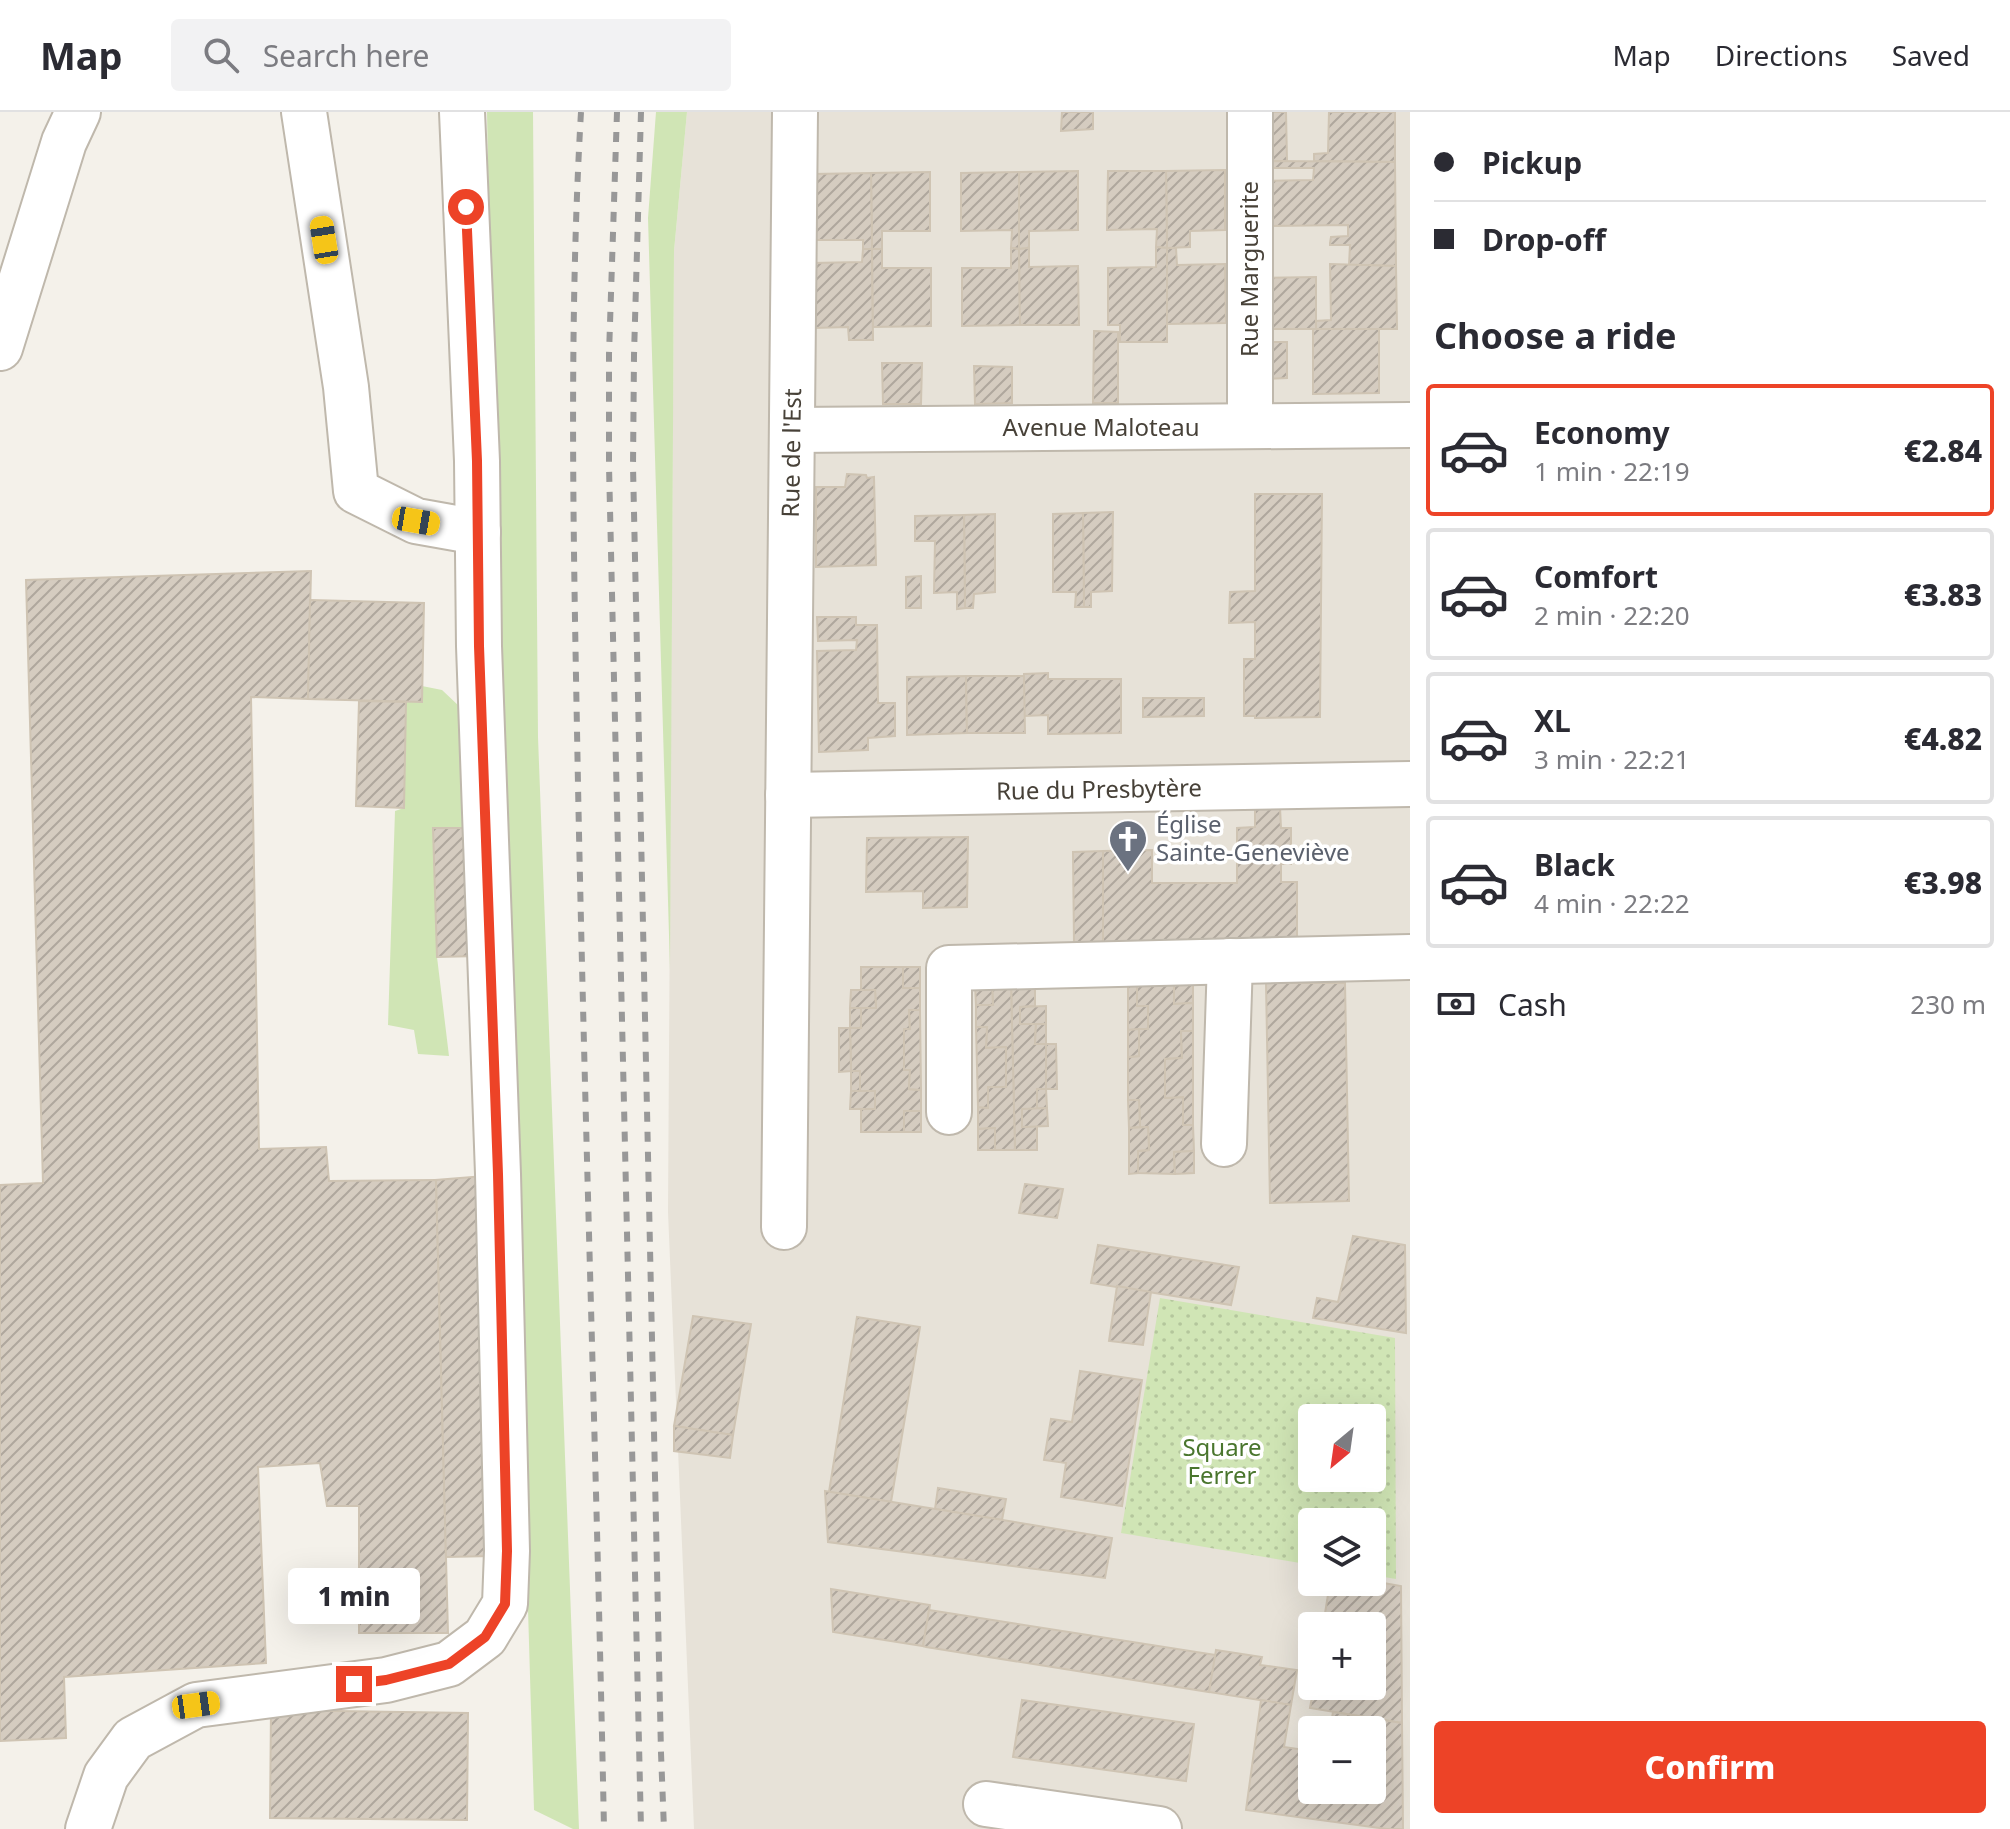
<!DOCTYPE html>
<html lang="en">
<head>
<meta charset="utf-8">
<style>
	:root { --surface:#fff; --page:#f2f2f3; --text:#2b2b33; --muted:#7c7c81; --line:#e1e1e2; --accent:#ed4327 }
	body { margin:0; font-family:"Noto Sans",sans-serif; background:var(--page); color:var(--text); height:100vh; display:flex; flex-direction:column; font-size:30px; white-space:nowrap }
	* { box-sizing:border-box; margin:0 }
	p { font-size:26px; color:var(--muted) }
	.icon { flex:none; width:44px; height:44px; fill:none; stroke:currentColor; stroke-width:2; stroke-linecap:round; stroke-linejoin:round }
	.map { position:relative; flex:1; overflow:hidden }
	.side { display:flex; flex-direction:column; background:var(--surface); width:600px }
	.side>* { flex:none }
	.top-card { display:grid; align-content:center; height:176px; padding:0 24px; background:var(--surface) }
	.needle { width:52px; rotate:209deg }
	.tools { position:absolute; left:1298px; top:1292px; display:grid; gap:16px }
	.tools a { display:grid; place-items:center; width:88px; height:88px; border-radius:8px; background:var(--surface); box-shadow:0 8px 32px #0002; font-size:40px }
	.end { position:absolute; width:36px; height:36px; margin:-18px; border:10px solid #ed4327; background:#fff; box-shadow:0 0 0 4px #fff }
	.from { border-radius:50% }
	.bubble { position:absolute; height:56px; border-radius:8px; background:var(--surface); box-shadow:0 8px 32px #0002; font-size:26px; font-weight:800; line-height:56px; text-align:center }
	.car { position:absolute; width:24px; height:48px; margin:-24px -12px; border-radius:10px; box-shadow:0 0 6px 2px #0007; background:linear-gradient(#f5c518 24%,#345 0 40%,#f5c518 0 76%,#345 0 86%,#f5c518 0) }
	.top-card b { display:flex; align-items:center; gap:28px; height:76px; font-size:30px }
	.top-card b+b { border-top:2px solid var(--line) }
	.top-card i { width:20px; height:20px; background:var(--text) }
	ul { padding:0; list-style:none }
	li { display:flex; align-items:center; gap:24px; height:132px; margin:0 16px 12px; padding:0 8px; border:4px solid var(--line); border-radius:8px }
	li div { flex:1 }
	li b { display:block; font-size:30px }
	li em { font-style:normal; font-weight:800 }
	li.selected { border-color:var(--accent) }
	li>.icon { width:72px; height:72px; stroke-width:1.5 }
	h2 { padding:0 24px; font-size:36px; line-height:96px }
	.pay { display:flex; align-items:center; gap:20px; height:88px; padding:0 24px; font-size:30px }
	.pay p { margin-inline-start:auto }
	.primary-button { display:flex; gap:16px; margin-top:auto; padding:16px 24px }
	.primary-button a { flex:1; height:92px; border-radius:8px; background:var(--accent); color:#fff; font-size:32px; font-weight:800; line-height:92px; text-align:center }
	header { display:flex; align-items:center; gap:48px; box-sizing:border-box; height:112px; padding:0 40px; background:var(--surface); border-bottom:2px solid var(--line) }
	header strong { font-size:38px }
	nav { display:flex; gap:44px; margin-inline-start:auto; font-size:28px }
	.search { width:560px; height:72px; background:var(--page); display:flex; align-items:center; gap:20px; box-sizing:border-box; padding:0 28px; border-radius:8px; color:var(--muted); font-size:30px }
	main { display:flex; flex:1; min-height:0 }
	.map>svg:first-child { display:block }
</style>
</head>
<body>
<header>
<strong>Map</strong>
<div class="search"><svg class="icon" aria-label="search" viewBox="0 0 24 24"><circle cx="10" cy="10" r="6"/><path d="M15 15l6 6"/></svg>Search here</div>
<nav><a>Map</a><a>Directions</a><a>Saved</a></nav>
</header>
<main>
<div class="map">
<svg width="1410" height="1717" viewBox="0 0 1410 1717">
	<defs>
		<pattern id="park-dots" width="8" height="8" patternUnits="userSpaceOnUse" patternTransform="scale(2)"><rect width="8" height="8" fill="#d0e5b5"/><path d="M2 2h.1M6 6h.1" fill="none" stroke="#b4c69c" stroke-width="1.8" stroke-linecap="round"/></pattern>
		<pattern id="building-hatch" width="6" height="6" patternUnits="userSpaceOnUse" patternTransform="scale(2)"><rect width="6" height="6" fill="#d5ccc0"/><path d="M-1 1l2-2M0 6l6-6M5 7l2-2" fill="none" stroke="#afa79d"/></pattern>
	</defs>
	<rect width="100%" height="100%" fill="#f4f1ea"/>
	<path fill="#e7e2d8" fill-rule="evenodd" d="M687 0H1410V1717H694L668 1100 674 139ZM1312 1306H1372V1366H1312ZM1312 1410H1372V1470H1312ZM1312 1514H1372V1574H1312ZM1312 1618H1372V1678H1312Z"/>
	<g fill="#d0e5b5">
		<path d="M487 0H533L538 625 579 1717H573L534 1698 493 324Z"/>
		<path d="M656 0H687L674 139 670 857 648 106Z"/>
		<path d="M422 574 442 578 460 595 462 715 433 717 437 845 449 944 418 942 414 918 388 913 395 699 404 696 406 590H421Z"/>
	</g>
	<path fill="url(#park-dots)" fill-rule="evenodd" d="M1160 1186 1395 1226 1396 1467 1372 1463V1410H1312V1453L1121 1421ZM1312 1306H1372V1366H1312Z"/>
	<g fill="url(#building-hatch)" stroke="#cfc4b3" stroke-width="2">
		<path d="M1062 0H1093V17L1061 19Z"/>
		<path d="M1262 0H1286L1287 49H1262Z"/>
		<path d="M1329 0H1395V50L1314 49V42L1328 41Z"/>
		<path d="M1273 49 1395 50 1396 154 1349 153 1350 133H1330V131L1331 125 1348 124V113L1263 114V69L1313 68 1314 56H1272Z"/>
		<path d="M1225 58V118L1190 119V135L1167 136 1166 59Z"/>
		<path d="M1078 59V118L1029 119V136L1019 137V60Z"/>
		<path d="M1108 59H1166L1167 136 1156 135 1157 117 1107 118Z"/>
		<path d="M930 60V119H882V137H872L871 61Z"/>
		<path d="M1019 60V137L1011 136 1012 118 961 119V61Z"/>
		<path d="M871 61 872 137H863V128H813L812 62Z"/>
		<path d="M1156 135 1167 136V230H1120V213H1108V156L1156 155Z"/>
		<path d="M1011 136 1019 137 1020 213 962 214V156H1011Z"/>
		<path d="M1029 136V155L1078 154 1079 213H1020L1019 137Z"/>
		<path d="M1167 136H1176L1177 153 1225 152 1226 211 1167 212Z"/>
		<path d="M863 137H872L873 228H849L848 215 814 216 813 151 862 150Z"/>
		<path d="M872 137H882V156H931V214L873 215Z"/>
		<path d="M1330 152 1396 154 1397 217H1316V209L1331 208Z"/>
		<path d="M1316 165V217H1264L1263 166Z"/>
		<path d="M1313 217H1379V281L1313 282Z"/>
		<path d="M1094 219 1118 220V291H1093Z"/>
		<path d="M1264 230H1287V266L1264 267Z"/>
		<path d="M882 251H922L921 292H883Z"/>
		<path d="M974 254 1012 255V291L975 292Z"/>
		<path d="M847 362 866 363 867 366 874 365 876 453 816 455V375H845Z"/>
		<path d="M1255 382H1322L1320 605 1255 606V604H1244V547H1255V510L1229 511 1230 480 1255 479Z"/>
		<path d="M1113 400 1112 479 1091 480V495H1084L1083 401Z"/>
		<path d="M1083 401 1084 495H1075L1076 480H1053V402Z"/>
		<path d="M995 402V480L974 482 973 496H965L964 403Z"/>
		<path d="M964 403 965 496 957 497V480L934 481 935 429H915V404Z"/>
		<path d="M311 459 308 587 251 585 259 1037 326 1035 329 1069 436 1068 448 1521H359V1394H327L320 1351 258 1355 266 1551 64 1565 66 1626 0 1629V1073L43 1071 26 468Z"/>
		<path d="M921 464V496H906V465Z"/>
		<path d="M310 488 424 491 422 590 308 587Z"/>
		<path d="M817 505H856V513H877L878 591H895V624L868 626V638L819 640 817 539 856 538 857 528 818 529Z"/>
		<path d="M1048 561V567H1121V621L1048 622V603L1024 604V562Z"/>
		<path d="M966 564 967 621 907 623V565Z"/>
		<path d="M966 564H1024L1025 621H967Z"/>
		<path d="M1143 586H1204V604L1143 605Z"/>
		<path d="M359 589 406 590 404 696 356 694Z"/>
		<path d="M1255 694 1280 695 1281 716H1291V752H1281V770H1297V829L1103 832V739L1152 738V771H1237V716L1255 715Z"/>
		<path d="M433 716H475L478 844 437 845Z"/>
		<path d="M968 725 967 795 923 796V779L866 780 867 726Z"/>
		<path d="M1103 739V832H1074L1073 740Z"/>
		<path d="M861 855H903V876H920V898H909L910 917H904V958H910L909 977 921 978V999H904V1020H861V997H875V979H860V959H851L850 916H861V896H876L875 878H861Z"/>
		<rect x="903" y="855" width="17" height="21"/>
		<path d="M1193 870V891L1174 892V871Z"/>
		<path d="M1035 871V894L1020 895V912H1036L1035 932H1046V977H1037V997H1022V1015L1037 1014V1038H1015L1011 872Z"/>
		<path d="M1128 871H1137V894H1148V917L1128 918Z"/>
		<path d="M1137 871H1174V892L1193 891V919H1181L1182 946 1165 947V986L1183 985V1013H1193L1194 1039 1174 1040 1175 1062 1138 1061V1039L1149 1038 1148 1015H1140L1139 988H1128V945L1139 944V917H1148V894H1137Z"/>
		<path d="M1266 871H1345L1349 1089 1270 1091Z"/>
		<path d="M992 872H1011L1015 1038H995V1016L978 1017V995L988 996V975H1006V935L986 936 987 915H976V893H993Z"/>
		<path d="M992 872 993 893H976L975 873Z"/>
		<path d="M851 878H875L876 896H850Z"/>
		<path d="M1046 894V912H1020V895Z"/>
		<rect x="850" y="896" width="11" height="20"/>
		<path d="M909 898H920L921 978 909 977 910 958H904V917H910Z"/>
		<path d="M1036 912H1046V932H1035Z"/>
		<path d="M976 915H987L986 936 1006 935V975H988V996L978 995Z"/>
		<path d="M839 916H850L851 959 839 960Z"/>
		<path d="M1139 917V944L1128 945V918Z"/>
		<path d="M1181 919H1193V1013H1183V985L1165 986V947L1182 946Z"/>
		<path d="M1046 932H1056L1057 977H1046Z"/>
		<rect x="851" y="959" width="9" height="20"/>
		<path d="M1037 977H1046L1047 996 1037 997Z"/>
		<path d="M851 979H875V997H850Z"/>
		<path d="M1128 988H1139L1140 1015 1129 1016Z"/>
		<path d="M1047 996 1048 1014 1022 1015V997Z"/>
		<rect x="904" y="999" width="17" height="21"/>
		<path d="M1148 1015 1149 1038 1138 1039V1061L1129 1062V1016Z"/>
		<path d="M995 1016V1038H978V1017Z"/>
		<path d="M1194 1039V1061L1175 1062 1174 1040Z"/>
		<path d="M484 1064 492 1444 446 1445 436 1068Z"/>
		<path d="M1025 1072 1063 1077 1057 1106 1019 1101Z"/>
		<path d="M1353 1124 1405 1133 1406 1221 1313 1206 1317 1186 1338 1190Z"/>
		<path d="M1098 1133 1239 1155 1231 1193 1091 1171Z"/>
		<path d="M1117 1174 1151 1180 1143 1233 1109 1229Z"/>
		<path d="M693 1204 751 1212 733 1323 674 1314Z"/>
		<path d="M857 1205 920 1215 891 1390 829 1380Z"/>
		<path d="M1080 1259 1142 1268 1122 1394 1061 1385 1066 1351 1044 1348 1051 1307 1072 1310Z"/>
		<path d="M674 1314 733 1323 730 1346 674 1339Z"/>
		<path d="M938 1376 1006 1387 1002 1408 935 1397Z"/>
		<path d="M825 1379 1112 1426 1105 1466 828 1430Z"/>
		<path d="M1372 1469 1401 1474 1402 1611 1310 1596 1314 1574H1372V1514H1323L1330 1470Z"/>
		<path d="M831 1477 930 1493 923 1534 833 1520Z"/>
		<path d="M929 1498 1216 1543 1209 1580 926 1535 923 1534Z"/>
		<path d="M1216 1538 1262 1545 1260 1553 1297 1558 1291 1593 1209 1580Z"/>
		<path d="M1022 1588 1194 1612 1186 1669 1013 1645Z"/>
		<path d="M1261 1588 1291 1593 1284 1635 1312 1639V1678H1372V1618H1330L1333 1600 1402 1611 1403 1717H1387L1246 1698Z"/>
		<path d="M271 1598 468 1601 467 1708 270 1706Z"/>
	</g>
	<g fill="none" stroke-linecap="round" stroke-linejoin="round">
		<defs>
			<g id="minor">
				<path d="M304 0 346 275 356 379 416 409 478 420"/>
				<path d="M1250 0V314"/>
				<path d="M0 236 64 30 78 0"/>
				<path d="M792 318 1410 313"/>
				<path d="M788 683 1410 672"/>
				<path d="M949 1000V856L1410 845"/>
				<path d="M1224 1032 1230 849"/>
				<path d="M784 1115 795 0"/>
				<path d="M986 1692 1159 1717"/>
				<path d="M88 1717 106 1664 133 1627 196 1593 386 1568 449 1552 485 1525 505 1492 507 1439 498 1062 479 534 477 349 462 0"/>
			</g>
		</defs>
		<use href="#minor" stroke="#bfb8ac" stroke-width="48"/>
		<use href="#minor" stroke="#fff" stroke-width="44"/>
		<g stroke="#989898" stroke-width="6" stroke-dasharray="10 10" stroke-linecap="butt">
			<path d="M581 0C568 224 574 448 578 673 585 1021 597 1369 604 1717"/>
			<path d="M617 0 609 242V354L641 1717"/>
			<path d="M641 0 634 243 633 354 661 1641 664 1717"/>
		</g>
	</g>
	<g fill="none" stroke-linecap="round" stroke-linejoin="round">
		<path stroke="#ed4327" stroke-width="10" d="M354 1572 386 1568 449 1552 485 1525 505 1492 507 1439 498 1062 479 534 477 349 466 95"/>
	</g>
	<defs>
		<symbol id="church-pin" viewBox="-11 -11 22 30"><path d="M0 17L-7.5 6A9.5 9.5 0 1 1 7.5 6Z" fill="#6b7280" stroke="#fff"/><path d="M-1.2-6h2.4v3.5h3.3v2.4h-3.3V6h-2.4V-.1h-3.3v-2.4h3.3Z" fill="#fff"/></symbol>
	</defs>
	<g fill-rule="evenodd">
		<use href="#church-pin" x="1106" y="705" width="44" height="60"/>
	</g>
	<g text-anchor="middle" stroke-width="7" stroke-linejoin="round" paint-order="stroke">
		<g font-size="24" fill="#474138" stroke="#fff">
			<text transform="translate(1250 157) rotate(-90)" y="8">Rue Marguerite</text>
			<text x="1101" y="324">Avenue Maloteau</text>
			<text transform="translate(792 341) rotate(-89)" y="8">Rue de l'Est</text>
			<text transform="translate(1099 678) rotate(-1)" y="8">Rue du Presbytère</text>
		</g>
		<g font-size="24" fill="#5b616d" stroke="#fff" text-anchor="start">
			<text x="1156" y="721">Église<tspan x="1156" dy="28">Sainte-Geneviève</tspan></text>
		</g>
		<g font-size="24" fill="#4a762e" stroke="#fff">
			<text x="1222" y="1344">Square<tspan x="1222" dy="28">Ferrer</tspan></text>
		</g>
	</g>
</svg>
<div class="tools">
<a><svg class="needle" viewBox="-14 -14 28 28"><path d="M0-13l5 13h-10z" fill="#e53935"/><path d="M0 13l5-13h-10z" fill="#7c7c81"/></svg></a>
<a><svg class="icon" aria-label="layers" viewBox="0 0 24 24"><path d="M12 4l9 5-9 5-9-5zM3 14l9 5 9-5"/></svg></a>
<a>+</a>
<a>−</a>
</div>
<i class="end from" style="left:466px;top:95px"></i>
<i class="end" style="left:354px;top:1572px"></i>
<div class="bubble" style="left:288px;top:1456px;width:132px">1 min</div>
<i class="car" style="left:324px;top:128px;rotate:351deg"></i>
<i class="car" style="left:416px;top:409px;rotate:100deg"></i>
<i class="car" style="left:196px;top:1593px;rotate:82deg"></i>
</div>
<section class="side">
<div class="top-card">
<b><i class="from"></i>Pickup</b>
<b><i></i>Drop-off</b>
</div>
<h2>Choose a ride</h2>
<ul>
<li class="selected"><svg class="icon" aria-label="car" viewBox="0 0 24 24"><path d="M5 17H2v-5l4-1 3-4h7l3 4 3 1v5h-3M9 17h6M6 11h13"/><circle cx="7" cy="17" r="2"/><circle cx="17" cy="17" r="2"/></svg><div><b>Economy</b><p>1 min · 22:19</p></div><em>€2.84</em></li>
<li><svg class="icon" aria-label="car" viewBox="0 0 24 24"><path d="M5 17H2v-5l4-1 3-4h7l3 4 3 1v5h-3M9 17h6M6 11h13"/><circle cx="7" cy="17" r="2"/><circle cx="17" cy="17" r="2"/></svg><div><b>Comfort</b><p>2 min · 22:20</p></div><em>€3.83</em></li>
<li><svg class="icon" aria-label="car" viewBox="0 0 24 24"><path d="M5 17H2v-5l4-1 3-4h7l3 4 3 1v5h-3M9 17h6M6 11h13"/><circle cx="7" cy="17" r="2"/><circle cx="17" cy="17" r="2"/></svg><div><b>XL</b><p>3 min · 22:21</p></div><em>€4.82</em></li>
<li><svg class="icon" aria-label="car" viewBox="0 0 24 24"><path d="M5 17H2v-5l4-1 3-4h7l3 4 3 1v5h-3M9 17h6M6 11h13"/><circle cx="7" cy="17" r="2"/><circle cx="17" cy="17" r="2"/></svg><div><b>Black</b><p>4 min · 22:22</p></div><em>€3.98</em></li>
</ul>
<div class="pay"><svg class="icon" aria-label="cash" viewBox="0 0 24 24"><path d="M3 7h18v10H3z"/><circle cx="12" cy="12" r="2"/></svg>Cash<p>230 m</p></div>
<div class="primary-button"><a>Confirm</a></div>
</section>
</main>
</body>
</html>
